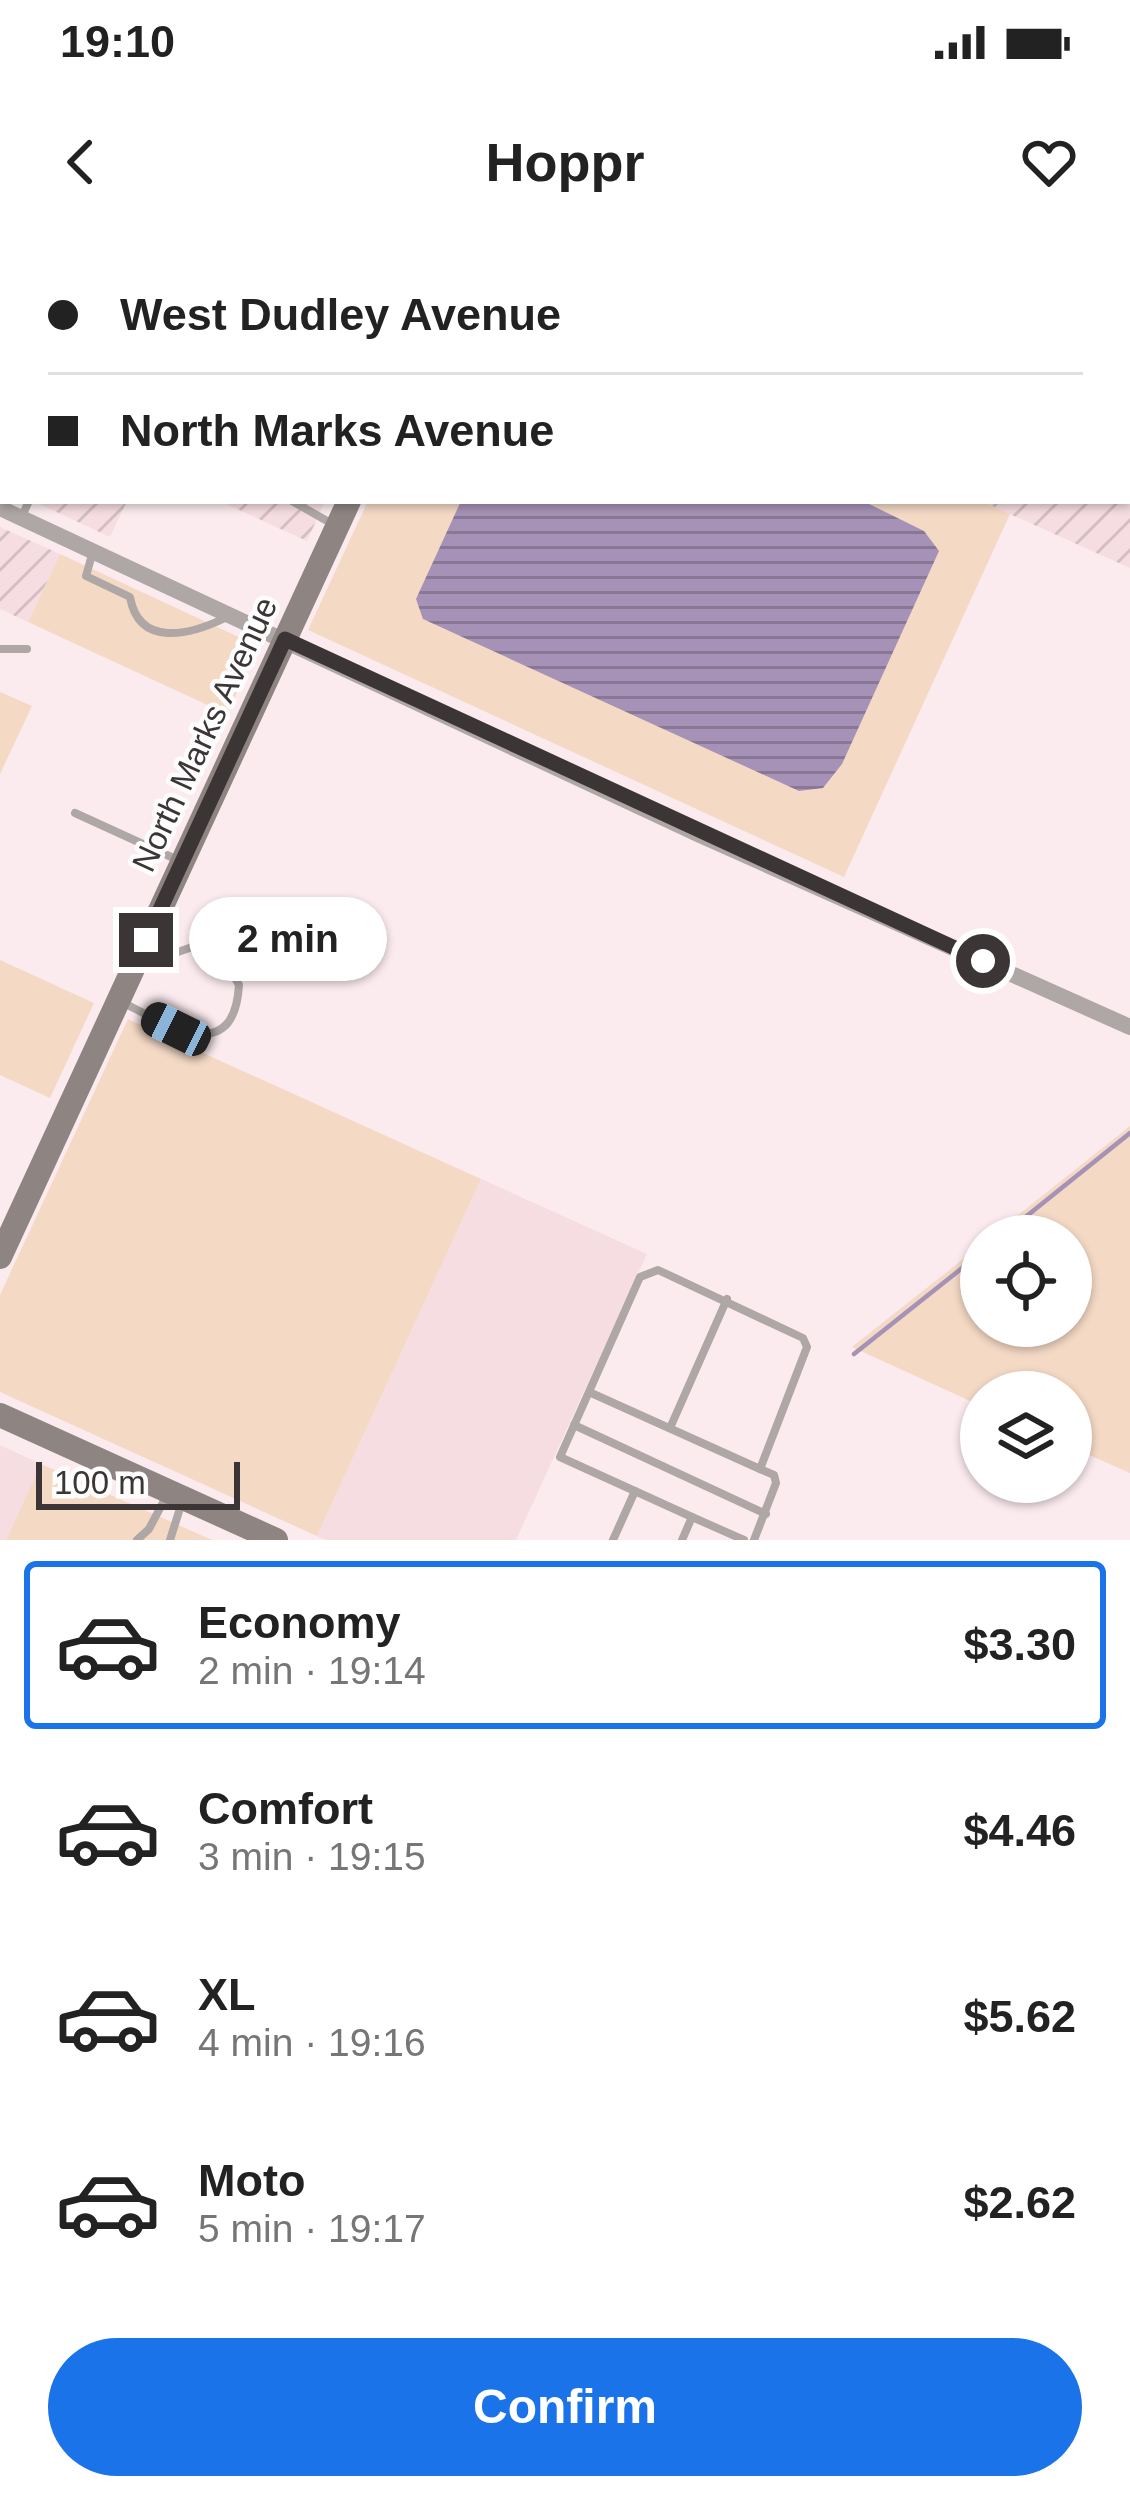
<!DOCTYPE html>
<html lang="en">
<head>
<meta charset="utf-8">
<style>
	:root { --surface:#fff; --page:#f2f2f2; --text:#222; --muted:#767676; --line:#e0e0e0; --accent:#1a73e8 }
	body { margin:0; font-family:Helvetica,sans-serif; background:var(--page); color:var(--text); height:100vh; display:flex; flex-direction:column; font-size:45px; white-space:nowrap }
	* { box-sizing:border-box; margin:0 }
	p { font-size:39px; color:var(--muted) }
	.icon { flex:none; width:66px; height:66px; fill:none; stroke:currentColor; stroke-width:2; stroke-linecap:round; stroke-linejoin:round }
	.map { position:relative; height:1300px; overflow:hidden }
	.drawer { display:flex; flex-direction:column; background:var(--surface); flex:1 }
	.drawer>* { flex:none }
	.banner { position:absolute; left:0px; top:0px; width:1131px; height:264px; box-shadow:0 3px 9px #0004; display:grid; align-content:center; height:264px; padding:0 48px; background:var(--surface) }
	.tools { position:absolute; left:960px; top:975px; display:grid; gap:24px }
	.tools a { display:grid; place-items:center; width:132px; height:132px; border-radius:50%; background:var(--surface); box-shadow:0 3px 9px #0004; font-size:60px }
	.scale { position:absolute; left:36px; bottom:30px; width:204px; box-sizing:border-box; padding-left:12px; border:6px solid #3c3536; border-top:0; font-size:33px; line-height:42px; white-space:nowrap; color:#3c3536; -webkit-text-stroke:9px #fdfdfd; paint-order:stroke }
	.end { position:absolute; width:54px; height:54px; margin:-27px; border:15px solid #3c3536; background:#fff; box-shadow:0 0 0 6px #fff }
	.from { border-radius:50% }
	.bubble { position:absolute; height:84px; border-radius:42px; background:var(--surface); box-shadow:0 3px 9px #0004; font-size:39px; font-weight:700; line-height:84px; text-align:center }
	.car { position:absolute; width:36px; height:72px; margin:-36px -18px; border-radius:15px; box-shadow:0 0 9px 3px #0007; background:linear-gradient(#222 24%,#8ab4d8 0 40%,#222 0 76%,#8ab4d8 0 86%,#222 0) }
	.banner b { display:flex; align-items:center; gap:42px; height:114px; font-size:45px }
	.banner b+b { border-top:3px solid var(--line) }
	.banner i { width:30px; height:30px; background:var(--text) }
	ul { padding:21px 0 0; list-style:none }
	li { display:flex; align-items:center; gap:36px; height:168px; margin:0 24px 18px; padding:0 24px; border:6px solid transparent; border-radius:12px }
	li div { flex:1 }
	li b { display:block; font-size:45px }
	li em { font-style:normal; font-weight:700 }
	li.on { border-color:var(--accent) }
	li>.icon { width:108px; height:108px; stroke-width:1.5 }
	.primary-button { display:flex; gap:24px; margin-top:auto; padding:24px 48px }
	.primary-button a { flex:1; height:138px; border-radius:72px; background:var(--accent); color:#fff; font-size:48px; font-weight:700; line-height:138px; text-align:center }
	.status { display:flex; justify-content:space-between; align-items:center; height:84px; padding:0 60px; background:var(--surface); direction:ltr }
	.status svg { height:33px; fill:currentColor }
	header { display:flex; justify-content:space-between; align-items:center; height:156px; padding:0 48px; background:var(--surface); font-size:54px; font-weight:700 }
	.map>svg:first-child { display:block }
</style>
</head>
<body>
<div class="status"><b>19:10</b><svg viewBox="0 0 49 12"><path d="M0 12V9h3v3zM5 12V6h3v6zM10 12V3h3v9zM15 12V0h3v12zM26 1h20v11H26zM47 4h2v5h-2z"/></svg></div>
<header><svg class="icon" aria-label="back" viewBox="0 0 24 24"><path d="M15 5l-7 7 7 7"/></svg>Hoppr<svg class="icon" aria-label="heart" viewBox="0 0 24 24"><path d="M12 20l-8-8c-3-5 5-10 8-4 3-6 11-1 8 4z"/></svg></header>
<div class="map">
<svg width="1130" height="1300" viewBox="0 0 1130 1300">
	<defs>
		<pattern id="industrial-furrows" width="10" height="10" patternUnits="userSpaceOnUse" patternTransform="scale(3)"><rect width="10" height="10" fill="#f6dde2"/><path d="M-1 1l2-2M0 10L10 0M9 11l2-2" fill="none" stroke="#d4bec2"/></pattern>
		<pattern id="water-rules" width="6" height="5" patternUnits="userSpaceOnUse" patternTransform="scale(3)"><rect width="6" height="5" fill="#a692b6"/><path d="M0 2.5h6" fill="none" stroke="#887895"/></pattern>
	</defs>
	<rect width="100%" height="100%" fill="#fbebee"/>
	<g fill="#f6dde2">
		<path d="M481 939 647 1014 516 1300H326L317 1296Z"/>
		<path d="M0 1205 41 1224 6 1300H0Z"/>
	</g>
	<g fill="url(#industrial-furrows)">
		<path d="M49 0H446L48 3Z"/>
		<path d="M913 0H1130V328L981 261H1128V3Z"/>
		<path d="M33 261H127L110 297Z"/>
		<path d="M220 261H325L307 301Z"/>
		<path d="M0 287 60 314 28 382 0 369Z"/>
	</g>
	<g fill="#f4d9c5">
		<path d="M368 261H981L1010 274 844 637 308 390Z"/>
		<path d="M60 314 258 406 227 474 28 382Z"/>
		<path d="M0 452 32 466 0 534Z"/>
		<path d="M0 720 94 763 50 858 0 835Z"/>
		<path d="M128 779 481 939 317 1296 0 1152V1055Z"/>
		<path d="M1130 886V1233L1071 1207V1152H981V1166L852 1107 981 1005V1086H1071V996H992Z"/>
		<path d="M41 1224 212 1300H6Z"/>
	</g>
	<g fill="url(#water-rules)">
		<path d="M588 0H848L586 3Z"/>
		<path d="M461 261H863L924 291 939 311 842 524 823 548 799 551 423 379 416 359Z"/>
	</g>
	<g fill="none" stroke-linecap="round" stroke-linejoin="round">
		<g stroke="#a692b6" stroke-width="4.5">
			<path d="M1002 996 1130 893"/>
			<path d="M854 1114 981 1013"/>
		</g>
		<g stroke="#aea7a5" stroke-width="8">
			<path d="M1106 0 1112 3"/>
			<path d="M1026 3 1028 0"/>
			<path d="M1128 80 1130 79"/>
			<path d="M1128 232 1130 233"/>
			<path d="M292 261 336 286"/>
			<path d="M22 276 29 261"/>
			<path d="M93 311 86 336 130 357C139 408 190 395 225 378"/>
			<path d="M0 409H27"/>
			<path d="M75 573 180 621"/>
			<path d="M124 763C167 785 234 828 239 745L219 710 198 705 175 713 152 703"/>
			<path d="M589 1152 760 1229 807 1107 803 1098 658 1030 640 1037 560 1217 692 1277 682 1300"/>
			<path d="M574 1185 766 1274"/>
			<path d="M670 1188 727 1059"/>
			<path d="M692 1277 744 1300"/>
			<path d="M137 1300 149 1289 168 1253"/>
			<path d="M170 1300 181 1265"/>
			<path d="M613 1300 635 1251"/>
			<path d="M754 1300 776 1243 774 1235 760 1229"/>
		</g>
		<g stroke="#aea7a5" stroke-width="16">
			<path d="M31 3 32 0"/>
			<path d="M0 68 3 62"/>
			<path d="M0 268 700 595 1130 787"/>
		</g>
		<g stroke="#8e8482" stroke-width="24">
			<path d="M469 3 470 0"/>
			<path d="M0 1017 349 261"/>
			<path d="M0 1175 276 1300"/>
		</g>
	</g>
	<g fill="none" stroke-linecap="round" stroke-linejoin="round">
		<path stroke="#3c3536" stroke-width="15" d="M146 700 285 399 983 721"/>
	</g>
	<g text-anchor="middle" stroke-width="9" stroke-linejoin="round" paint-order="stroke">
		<g font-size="33" fill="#3c3536" stroke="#fdfdfd">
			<text transform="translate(204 494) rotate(-65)" y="12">North Marks Avenue</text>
		</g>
	</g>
</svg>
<div class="tools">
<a><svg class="icon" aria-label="locate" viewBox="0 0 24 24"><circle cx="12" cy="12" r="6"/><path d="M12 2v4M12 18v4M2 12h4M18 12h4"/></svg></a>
<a><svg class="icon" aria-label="layers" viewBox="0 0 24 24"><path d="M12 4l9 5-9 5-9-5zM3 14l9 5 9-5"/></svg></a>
</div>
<div class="scale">100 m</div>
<i class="end from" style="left:983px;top:721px"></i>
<i class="end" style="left:146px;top:700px"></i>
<div class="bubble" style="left:189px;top:657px;width:198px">2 min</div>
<i class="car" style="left:176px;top:789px;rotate:296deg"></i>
<div class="banner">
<b><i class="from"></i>West Dudley Avenue</b>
<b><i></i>North Marks Avenue</b>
</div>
</div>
<section class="drawer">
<ul>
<li class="on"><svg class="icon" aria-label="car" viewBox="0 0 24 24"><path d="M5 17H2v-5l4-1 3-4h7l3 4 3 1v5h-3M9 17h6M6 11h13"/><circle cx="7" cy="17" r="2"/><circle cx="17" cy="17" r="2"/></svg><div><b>Economy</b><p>2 min · 19:14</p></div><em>$3.30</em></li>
<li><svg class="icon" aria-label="car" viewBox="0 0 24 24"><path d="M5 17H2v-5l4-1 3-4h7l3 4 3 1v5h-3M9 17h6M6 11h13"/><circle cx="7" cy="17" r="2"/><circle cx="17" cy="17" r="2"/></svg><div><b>Comfort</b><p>3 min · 19:15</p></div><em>$4.46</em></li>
<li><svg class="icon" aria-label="car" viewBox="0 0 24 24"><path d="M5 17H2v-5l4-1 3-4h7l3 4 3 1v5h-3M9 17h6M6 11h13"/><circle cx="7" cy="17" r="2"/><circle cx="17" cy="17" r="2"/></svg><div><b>XL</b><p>4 min · 19:16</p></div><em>$5.62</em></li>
<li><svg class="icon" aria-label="car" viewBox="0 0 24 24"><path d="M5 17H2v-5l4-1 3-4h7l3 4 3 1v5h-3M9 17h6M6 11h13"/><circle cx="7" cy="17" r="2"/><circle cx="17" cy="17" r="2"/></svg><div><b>Moto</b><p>5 min · 19:17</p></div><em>$2.62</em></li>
</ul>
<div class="primary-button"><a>Confirm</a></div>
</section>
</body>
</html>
